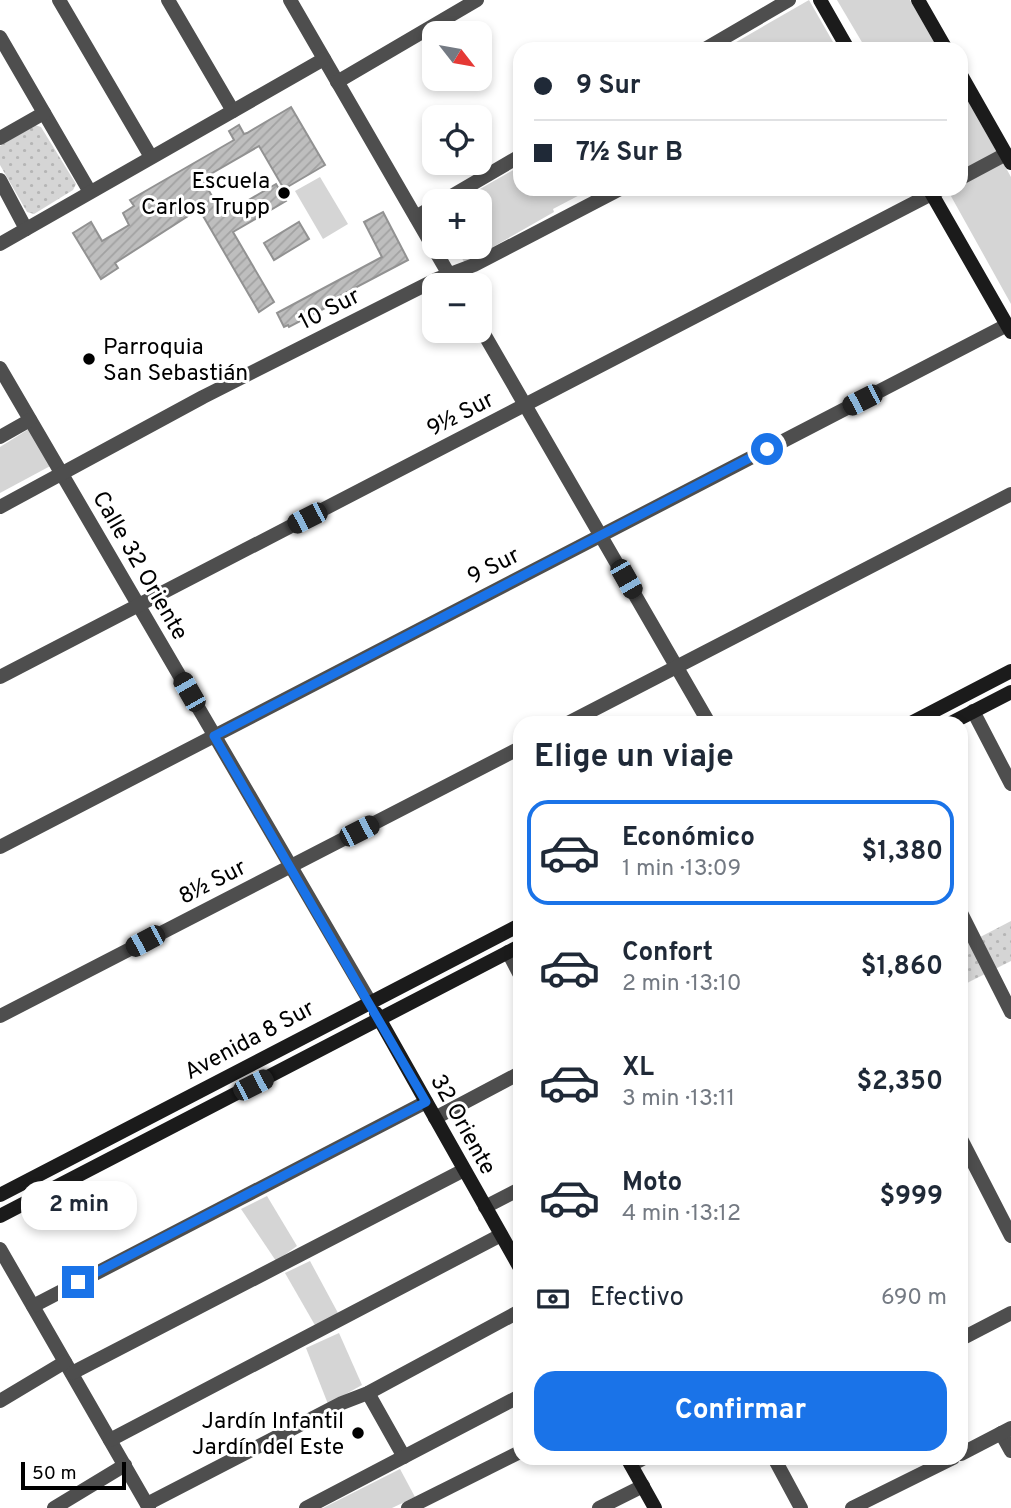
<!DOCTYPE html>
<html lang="es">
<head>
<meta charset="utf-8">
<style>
	:root { --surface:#fff; --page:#f6f6f7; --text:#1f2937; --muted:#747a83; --line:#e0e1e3; --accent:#1a73e8 }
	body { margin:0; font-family:Overpass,sans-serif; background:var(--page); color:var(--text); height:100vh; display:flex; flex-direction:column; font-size:26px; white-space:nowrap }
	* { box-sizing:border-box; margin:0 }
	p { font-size:23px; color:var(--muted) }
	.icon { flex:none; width:38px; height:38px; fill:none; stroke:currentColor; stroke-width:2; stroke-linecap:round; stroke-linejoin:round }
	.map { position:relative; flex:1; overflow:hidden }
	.drawer { position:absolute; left:513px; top:716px; width:455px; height:749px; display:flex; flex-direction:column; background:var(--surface); border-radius:21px; box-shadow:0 4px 10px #0003 }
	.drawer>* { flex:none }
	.guide { position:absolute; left:513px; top:42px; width:455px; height:154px; border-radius:21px; box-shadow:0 4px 10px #0003; display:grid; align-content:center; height:154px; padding:0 21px; background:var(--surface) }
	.needle { width:46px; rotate:121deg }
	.buttons { position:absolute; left:422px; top:21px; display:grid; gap:14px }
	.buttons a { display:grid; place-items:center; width:70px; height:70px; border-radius:14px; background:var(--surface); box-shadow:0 4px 10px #0003; font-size:35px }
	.scale { position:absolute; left:21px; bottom:18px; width:105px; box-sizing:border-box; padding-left:7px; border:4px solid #000; border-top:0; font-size:19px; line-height:24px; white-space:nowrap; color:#000; -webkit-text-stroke:5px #fff; paint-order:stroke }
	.end { position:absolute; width:32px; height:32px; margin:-16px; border:9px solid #1a73e8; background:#fff; box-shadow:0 0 0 4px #fff }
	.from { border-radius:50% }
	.bubble { position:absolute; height:49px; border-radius:21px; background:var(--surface); box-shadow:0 4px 10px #0003; font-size:23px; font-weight:700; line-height:49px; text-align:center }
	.car { position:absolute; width:21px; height:42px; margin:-21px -10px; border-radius:9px; box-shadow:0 0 5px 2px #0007; background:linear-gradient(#222 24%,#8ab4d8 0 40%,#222 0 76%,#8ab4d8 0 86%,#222 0) }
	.guide b { display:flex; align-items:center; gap:24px; height:66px; font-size:26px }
	.guide b+b { border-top:2px solid var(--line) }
	.guide i { width:18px; height:18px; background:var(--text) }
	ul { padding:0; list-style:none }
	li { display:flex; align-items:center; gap:21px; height:105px; margin:0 14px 10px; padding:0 7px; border:4px solid transparent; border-radius:21px }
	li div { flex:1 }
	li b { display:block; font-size:26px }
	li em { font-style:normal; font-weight:700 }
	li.current { border-color:var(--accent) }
	li>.icon { width:63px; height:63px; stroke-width:1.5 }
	h2 { padding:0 21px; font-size:32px; line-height:84px }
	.pay { display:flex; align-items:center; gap:18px; height:77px; padding:0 21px; font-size:26px }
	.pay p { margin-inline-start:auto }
	.primary-button { display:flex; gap:14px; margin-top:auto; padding:14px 21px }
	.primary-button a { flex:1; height:80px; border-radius:21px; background:var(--accent); color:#fff; font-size:28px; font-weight:700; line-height:80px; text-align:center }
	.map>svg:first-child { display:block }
</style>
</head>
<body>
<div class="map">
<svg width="1011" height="1508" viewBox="0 0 1011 1508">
	<defs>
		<pattern id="grass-dots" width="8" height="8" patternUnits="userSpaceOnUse" patternTransform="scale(1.75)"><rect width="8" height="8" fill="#d5d5d5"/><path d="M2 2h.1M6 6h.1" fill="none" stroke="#b5b5b5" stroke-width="1.8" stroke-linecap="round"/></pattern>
		<pattern id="building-hatch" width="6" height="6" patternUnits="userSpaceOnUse" patternTransform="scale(1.75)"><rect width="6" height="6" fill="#bebebe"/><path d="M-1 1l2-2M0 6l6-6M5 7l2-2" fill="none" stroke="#a2a2a2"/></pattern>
	</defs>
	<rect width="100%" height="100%" fill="#fff"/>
	<g fill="url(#grass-dots)">
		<path d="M35 125 41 127 76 184 73 190 34 214 27 212 0 165V146Z"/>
		<path d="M1011 921V961L961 986V947Z"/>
	</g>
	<g fill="#d5d5d5">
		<path d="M809 0 837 49H724Z"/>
		<path d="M837 0H910L938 49H866Z"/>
		<path d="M961 89 1011 177V304L947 189H961Z"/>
		<path d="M520 166V189H591L553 209 554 212 465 263 461 257 457 259 451 247H480V201H459Z"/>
		<path d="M320 177 348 224 323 239 295 191Z"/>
		<path d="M32 427 54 464 0 493V447Z"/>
		<path d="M267 1196 297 1246 276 1261 241 1209Z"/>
		<path d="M310 1261 338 1313 316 1327 285 1273Z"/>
		<path d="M339 1333 362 1385 328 1404 306 1348Z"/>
		<path d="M400 1469 415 1497 392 1508H323Z"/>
	</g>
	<g fill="url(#building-hatch)" stroke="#929292" stroke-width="2">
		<path d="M291 107 325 165 284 189 259 146 202 179 223 215 276 184 286 201 233 232 274 302 259 312 199 209 115 263 118 268 101 279 73 233 91 222 102 241 129 225 123 213 134 206 130 200 234 140 229 131 239 125 244 134 247 133Z"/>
		<path d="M383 212 408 260 330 301 326 305 327 307 289 327 288 325 284 327 277 313 382 257 364 222Z"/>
		<path d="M299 222 309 239 274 260 264 243Z"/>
	</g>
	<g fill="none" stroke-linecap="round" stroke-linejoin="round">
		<g stroke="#4e4e4e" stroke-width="14">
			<path d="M59 0 151 157"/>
			<path d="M168 0 233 111"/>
			<path d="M290 0 455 285"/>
			<path d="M0 37 90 192"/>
			<path d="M705 49 789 0"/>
			<path d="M337 82 477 0"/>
			<path d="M0 138 44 113"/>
			<path d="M961 178 1006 154"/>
			<path d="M0 180 26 229"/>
			<path d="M443 201 520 156"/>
			<path d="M416 217 434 206"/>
			<path d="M0 244 324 59"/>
			<path d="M480 327 709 723"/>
			<path d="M0 368 370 1002"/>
			<path d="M0 437 30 420"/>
			<path d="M0 507 203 397 437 279 474 265 620 189"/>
			<path d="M0 677 941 189"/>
			<path d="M973 711 1011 784"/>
			<path d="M568 723 1011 494"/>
			<path d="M0 847 1007 325"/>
			<path d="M961 913 1011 1012"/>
			<path d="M508 952 520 975"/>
			<path d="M0 1016 520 748"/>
			<path d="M435 1118 520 1073"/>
			<path d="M961 1139 1011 1236"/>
			<path d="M485 1207 520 1189"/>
			<path d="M0 1249 149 1508"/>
			<path d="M33 1306 426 1102"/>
			<path d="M961 1339 1011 1313"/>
			<path d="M72 1373 464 1170"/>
			<path d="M368 1393 404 1457"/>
			<path d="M0 1401 65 1362"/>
			<path d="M1001 1433 1011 1451"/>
			<path d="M110 1440 501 1235"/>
			<path d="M961 1454 1011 1428"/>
			<path d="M774 1458 801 1508"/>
			<path d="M631 1465 644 1458"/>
			<path d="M147 1504 342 1403 368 1393 520 1311"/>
			<path d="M54 1508 125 1465"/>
			<path d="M306 1508 520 1396"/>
			<path d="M408 1508 520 1452"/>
			<path d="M599 1508 643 1486"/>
			<path d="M852 1508 953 1458"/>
		</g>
		<g stroke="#1b1b1b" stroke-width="14">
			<path d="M820 0 848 49"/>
			<path d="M918 0 946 49"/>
			<path d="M961 75 1011 163"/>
			<path d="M929 189 1011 332"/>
			<path d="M911 723 1011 671"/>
			<path d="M951 723 1011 692"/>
			<path d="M376 1013 520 1268"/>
			<path d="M0 1195 520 925"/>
			<path d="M0 1216 520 946"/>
			<path d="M627 1458 655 1508"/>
		</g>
	</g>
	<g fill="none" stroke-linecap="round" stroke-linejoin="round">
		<path stroke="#1a73e8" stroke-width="9" d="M78 1282 426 1102 214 736 767 449"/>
	</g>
	<g fill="#000" stroke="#fff" stroke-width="2.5">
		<circle cx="284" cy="193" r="7"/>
		<circle cx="89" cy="359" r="7"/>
		<circle cx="358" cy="1433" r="7"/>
	</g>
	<g text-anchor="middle" stroke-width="6" stroke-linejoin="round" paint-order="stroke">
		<g font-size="23" fill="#000" stroke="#fff" text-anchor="end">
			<text x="270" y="188">Escuela<tspan x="270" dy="26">Carlos Trupp</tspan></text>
			<text x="103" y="354" text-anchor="start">Parroquia<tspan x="103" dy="26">San Sebastián</tspan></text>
			<text x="344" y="1428">Jardín Infantil<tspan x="344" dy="26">Jardín del Este</tspan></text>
		</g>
		<g font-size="23" fill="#000" stroke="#fff">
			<text transform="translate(329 308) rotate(-27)" y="8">10 Sur</text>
			<text transform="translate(460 413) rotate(-27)" y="8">9½ Sur</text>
			<text transform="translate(141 565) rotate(60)" y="8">Calle 32 Oriente</text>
			<text transform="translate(493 565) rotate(-27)" y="8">9 Sur</text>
			<text transform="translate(212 881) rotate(-27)" y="8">8½ Sur</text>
			<text transform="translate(249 1039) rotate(-28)" y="8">Avenida 8 Sur</text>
			<text transform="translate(464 1124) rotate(61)" y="8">32 Oriente</text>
		</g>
	</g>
</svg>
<div class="buttons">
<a><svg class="needle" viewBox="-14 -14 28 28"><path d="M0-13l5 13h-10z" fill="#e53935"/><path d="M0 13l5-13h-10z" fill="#747a83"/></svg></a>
<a><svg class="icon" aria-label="locate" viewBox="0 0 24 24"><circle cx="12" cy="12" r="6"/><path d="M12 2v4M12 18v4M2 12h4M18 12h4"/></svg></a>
<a>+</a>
<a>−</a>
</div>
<div class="scale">50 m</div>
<i class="end from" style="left:767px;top:449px"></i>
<i class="end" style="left:78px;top:1282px"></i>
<div class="bubble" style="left:21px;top:1181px;width:116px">2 min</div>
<i class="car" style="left:862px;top:400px;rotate:243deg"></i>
<i class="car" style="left:307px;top:518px;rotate:243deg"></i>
<i class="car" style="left:626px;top:579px;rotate:150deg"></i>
<i class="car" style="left:189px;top:692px;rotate:330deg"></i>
<i class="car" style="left:359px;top:831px;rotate:63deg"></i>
<i class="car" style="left:145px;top:941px;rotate:242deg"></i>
<i class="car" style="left:253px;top:1085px;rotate:63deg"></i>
<div class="guide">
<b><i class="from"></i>9 Sur</b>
<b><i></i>7½ Sur B</b>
</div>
<section class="drawer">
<h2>Elige un viaje</h2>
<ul>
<li class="current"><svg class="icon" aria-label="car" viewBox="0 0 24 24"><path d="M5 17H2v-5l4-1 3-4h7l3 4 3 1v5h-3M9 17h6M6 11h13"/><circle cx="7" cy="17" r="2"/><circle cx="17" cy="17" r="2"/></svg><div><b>Económico</b><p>1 min · 13:09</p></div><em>$1,380</em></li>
<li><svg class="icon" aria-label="car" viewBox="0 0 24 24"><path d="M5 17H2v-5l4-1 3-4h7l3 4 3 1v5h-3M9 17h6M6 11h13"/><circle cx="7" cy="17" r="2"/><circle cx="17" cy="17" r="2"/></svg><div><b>Confort</b><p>2 min · 13:10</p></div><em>$1,860</em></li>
<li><svg class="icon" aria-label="car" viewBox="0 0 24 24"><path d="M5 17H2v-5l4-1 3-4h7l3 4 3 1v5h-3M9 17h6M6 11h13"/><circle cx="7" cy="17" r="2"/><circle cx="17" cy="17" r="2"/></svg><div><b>XL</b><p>3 min · 13:11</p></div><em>$2,350</em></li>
<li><svg class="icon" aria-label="car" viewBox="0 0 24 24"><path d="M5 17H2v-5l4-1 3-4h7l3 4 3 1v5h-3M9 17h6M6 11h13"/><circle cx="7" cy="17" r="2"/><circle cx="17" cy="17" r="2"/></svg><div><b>Moto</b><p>4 min · 13:12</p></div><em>$999</em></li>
</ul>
<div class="pay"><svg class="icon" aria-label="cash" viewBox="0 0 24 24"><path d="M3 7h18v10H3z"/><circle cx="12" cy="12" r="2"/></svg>Efectivo<p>690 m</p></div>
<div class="primary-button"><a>Confirmar</a></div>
</section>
</div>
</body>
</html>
